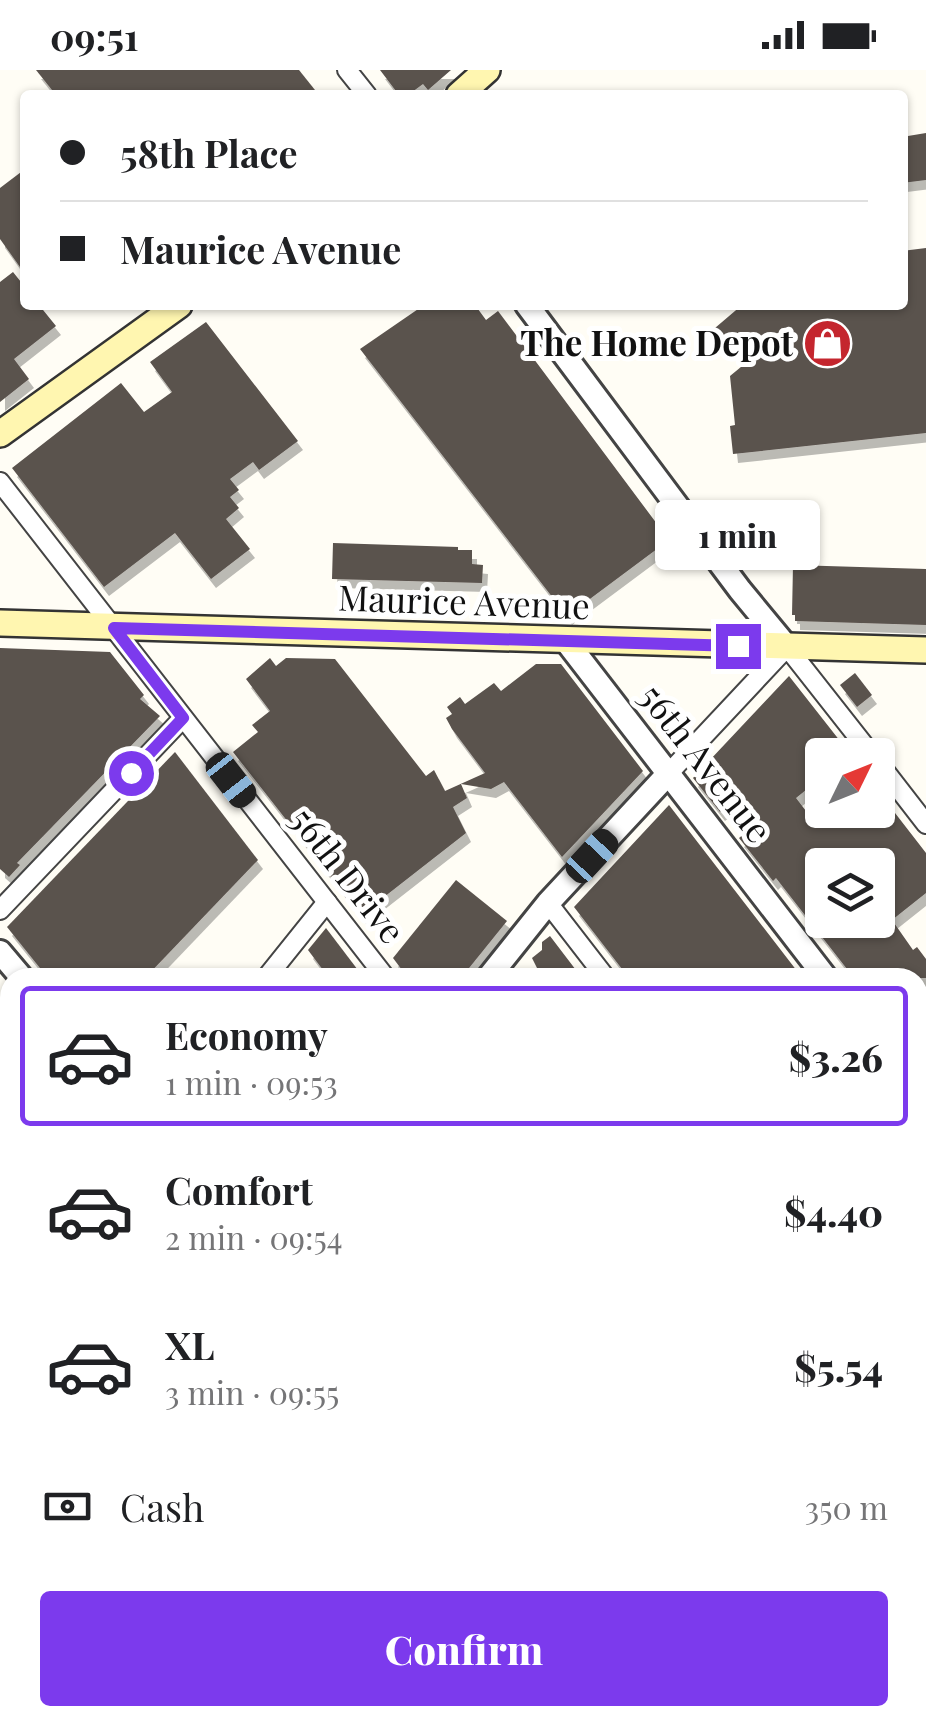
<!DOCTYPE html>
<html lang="en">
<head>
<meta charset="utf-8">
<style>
	:root { --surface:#fff; --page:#f2f2f2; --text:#202124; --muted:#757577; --line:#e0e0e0; --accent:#7c3aed }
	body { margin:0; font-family:"Playfair Display",serif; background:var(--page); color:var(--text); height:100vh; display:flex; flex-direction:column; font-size:38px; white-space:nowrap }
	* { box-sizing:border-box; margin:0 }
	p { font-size:32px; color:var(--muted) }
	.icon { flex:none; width:55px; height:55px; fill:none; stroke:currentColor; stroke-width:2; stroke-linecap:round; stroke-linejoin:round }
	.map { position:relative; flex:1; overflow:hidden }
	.sheet { position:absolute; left:0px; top:898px; width:928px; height:758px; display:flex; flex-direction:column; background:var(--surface); border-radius:30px 30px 0 0; box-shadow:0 2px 8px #0004 }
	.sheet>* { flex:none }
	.banner { position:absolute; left:20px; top:20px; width:888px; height:220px; border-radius:10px; box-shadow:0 2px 8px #0004; display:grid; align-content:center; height:220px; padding:0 40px; background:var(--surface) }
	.needle { width:65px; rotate:47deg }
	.tools { position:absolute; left:805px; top:668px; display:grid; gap:20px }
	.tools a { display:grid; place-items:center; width:90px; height:90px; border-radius:10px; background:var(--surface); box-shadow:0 2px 8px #0004; font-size:50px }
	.end { position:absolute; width:45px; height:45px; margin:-22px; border:12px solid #7c3aed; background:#fff; box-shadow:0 0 0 5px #fff }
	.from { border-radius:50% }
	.bubble { position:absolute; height:70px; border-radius:10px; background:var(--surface); box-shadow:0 2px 8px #0004; font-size:32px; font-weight:800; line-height:70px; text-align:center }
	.car { position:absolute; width:30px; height:60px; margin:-30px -15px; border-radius:12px; box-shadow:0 0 8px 2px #0007; background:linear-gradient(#222 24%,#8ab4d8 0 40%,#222 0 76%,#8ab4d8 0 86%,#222 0) }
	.banner b { display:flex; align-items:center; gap:35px; height:95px; font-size:38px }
	.banner b+b { border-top:2px solid var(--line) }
	.banner i { width:25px; height:25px; background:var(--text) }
	ul { padding:18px 0 0; list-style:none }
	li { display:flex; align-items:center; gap:30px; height:140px; margin:0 20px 15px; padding:0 20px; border:5px solid transparent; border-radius:10px }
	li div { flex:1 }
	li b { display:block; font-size:38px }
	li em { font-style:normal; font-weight:800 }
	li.active { border-color:var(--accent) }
	li>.icon { width:90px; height:90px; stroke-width:1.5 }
	.pay { display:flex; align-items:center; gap:25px; height:110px; padding:0 40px; font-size:38px }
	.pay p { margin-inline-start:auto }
	.primary-button { display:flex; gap:20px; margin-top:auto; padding:20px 40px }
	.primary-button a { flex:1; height:115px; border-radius:10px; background:var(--accent); color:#fff; font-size:40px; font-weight:800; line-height:115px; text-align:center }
	.status { display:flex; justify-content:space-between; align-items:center; height:70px; padding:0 50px; background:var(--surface); direction:ltr }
	.status svg { height:28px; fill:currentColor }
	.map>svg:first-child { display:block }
</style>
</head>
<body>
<div class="status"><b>09:51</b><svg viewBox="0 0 49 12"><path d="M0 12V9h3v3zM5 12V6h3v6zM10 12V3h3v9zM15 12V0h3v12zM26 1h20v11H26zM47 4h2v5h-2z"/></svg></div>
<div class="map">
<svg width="926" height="1653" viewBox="0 0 926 1653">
	<defs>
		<filter id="shadow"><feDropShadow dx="5" dy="9" stdDeviation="0" flood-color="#0004"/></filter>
	</defs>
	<rect width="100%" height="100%" fill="#fffdf5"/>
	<g fill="#5a524d" fill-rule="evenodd" filter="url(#shadow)">
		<path d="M36 0H299L319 25H56Z"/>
		<path d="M380 0H451L428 20 423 14 408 25H399Z"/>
		<path d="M926 63V110L902 113V67Z"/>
		<path d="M25 99V204L0 169V118Z"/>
		<path d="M926 178V363L733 384 730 356 735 355 730 306 747 292 715 258 742 235H902V181Z"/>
		<path d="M13 202 25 217V235H39L56 256 14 289 29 309 0 332V212Z"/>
		<path d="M424 235H475L486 250 498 241 669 470 567 546 360 279Z"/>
		<path d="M206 252 298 371 259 400 253 392 230 409 239 420 230 427 239 438 226 449 250 479 211 509 175 463 104 517 12 398 121 313 144 342 172 322 150 292Z"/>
		<path d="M333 473 458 477V480H472V494L483 495 482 513 332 509Z"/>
		<path d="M793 495 926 499V555L795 551V545H792Z"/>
		<path d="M0 578 110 582 144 625 140 629 160 646 17 793 20 795 9 807 0 799Z"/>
		<path d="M270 588 276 596 286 588 335 589 426 706 434 700 445 721 485 703 452 659 446 648 452 644 447 637 460 627 465 634 494 613 501 621 536 594H561L643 701 562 787 504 712 491 719 461 714 467 728 453 737 466 763 361 845 233 682 258 662 252 655 270 641 246 609Z"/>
		<path d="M855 603 872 625 857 637 840 615Z"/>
		<path d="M789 606 851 685H822V707L796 728 819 758 842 740H878V721L926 783V823L892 850 913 880 917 877 926 889V908H854L776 808 773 811 739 768 745 763 725 738 720 742 693 708ZM822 795H878V850H822Z"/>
		<path d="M175 682 258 790 145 908H48L7 857Z"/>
		<path d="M669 735 699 774 797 901 787 908H629L574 837Z"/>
		<path d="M456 810 507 851 461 908H408L393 888Z"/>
		<path d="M326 858 364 908H329L308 880Z"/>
		<path d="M550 866 582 908H542L532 888 542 880V872Z"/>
	</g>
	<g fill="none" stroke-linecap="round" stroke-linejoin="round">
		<defs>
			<g id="minor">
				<path d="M347 0 367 25"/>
				<path d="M0 412 386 908"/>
				<path d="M878 692 926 754"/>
				<path d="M668 704 787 577 872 685"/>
				<path d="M548 833 606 908"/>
				<path d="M0 840 183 648"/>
				<path d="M266 908 327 832"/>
				<path d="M0 1094 10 1103"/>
				<path d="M918 1162 926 1155"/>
				<path d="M918 1309 926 1320"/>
				<path d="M0 1337 10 1347"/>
				<path d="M0 1450 10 1440"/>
				<path d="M0 1579 10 1589"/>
				<path d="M918 1592 926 1603"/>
				<path d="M918 1623 926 1617"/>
				<path d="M68 1645 76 1653"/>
				<path d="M318 1645 326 1653"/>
				<path d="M566 1645 574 1653"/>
				<path d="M876 1653 886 1645"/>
			</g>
			<g id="tertiary">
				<path d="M527 235 740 520 787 577"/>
				<path d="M566 571 826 908"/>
				<path d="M0 882 22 908"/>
				<path d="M488 908 548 833 668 704"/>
				<path d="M918 1025 926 1036"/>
				<path d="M734 1645 740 1653"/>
			</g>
			<g id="secondary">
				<path d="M459 25 487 0"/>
				<path d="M0 364 179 235"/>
				<path d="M0 553 926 580"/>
			</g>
		</defs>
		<use href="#minor" stroke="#444" stroke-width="22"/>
		<use href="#tertiary" stroke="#444" stroke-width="28"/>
		<use href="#secondary" stroke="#333" stroke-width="30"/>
		<use href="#minor" stroke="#fff" stroke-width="18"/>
		<use href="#tertiary" stroke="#fff" stroke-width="22"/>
		<use href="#secondary" stroke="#fff6b0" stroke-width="25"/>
	</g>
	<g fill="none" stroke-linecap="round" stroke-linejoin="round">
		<path stroke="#7c3aed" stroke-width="12" d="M131 703 183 648 114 558 738 576"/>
	</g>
	<defs>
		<symbol id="shop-disc" viewBox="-11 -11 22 22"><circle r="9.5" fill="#c4262e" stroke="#fff"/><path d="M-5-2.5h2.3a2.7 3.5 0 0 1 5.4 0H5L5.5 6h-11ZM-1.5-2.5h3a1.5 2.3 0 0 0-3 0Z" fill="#fff"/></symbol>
	</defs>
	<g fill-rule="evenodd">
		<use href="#shop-disc" x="800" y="246" width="55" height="55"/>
	</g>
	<g text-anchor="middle" stroke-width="10" stroke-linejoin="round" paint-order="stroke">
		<g font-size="35" font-weight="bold" fill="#111" stroke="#fff" text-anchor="end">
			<text x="793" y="286">The Home Depot</text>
		</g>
		<g font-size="35" fill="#111" stroke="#fff">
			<text transform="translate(464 533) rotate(2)" y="12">Maurice Avenue</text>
			<text transform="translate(705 694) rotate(52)" y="12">56th Avenue</text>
			<text transform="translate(347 806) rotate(52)" y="12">56th Drive</text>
		</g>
	</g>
</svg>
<div class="tools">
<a><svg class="needle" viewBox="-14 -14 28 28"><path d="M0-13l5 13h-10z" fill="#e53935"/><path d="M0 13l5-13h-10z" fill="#757577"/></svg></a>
<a><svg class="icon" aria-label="layers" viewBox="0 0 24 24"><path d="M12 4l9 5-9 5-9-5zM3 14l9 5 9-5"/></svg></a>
</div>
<i class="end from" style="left:131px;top:703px"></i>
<i class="end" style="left:738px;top:576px"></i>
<div class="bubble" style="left:655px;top:430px;width:165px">1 min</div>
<i class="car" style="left:231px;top:710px;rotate:142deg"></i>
<i class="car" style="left:592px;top:786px;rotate:43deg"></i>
<div class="banner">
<b><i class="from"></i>58th Place</b>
<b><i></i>Maurice Avenue</b>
</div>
<section class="sheet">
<ul>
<li class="active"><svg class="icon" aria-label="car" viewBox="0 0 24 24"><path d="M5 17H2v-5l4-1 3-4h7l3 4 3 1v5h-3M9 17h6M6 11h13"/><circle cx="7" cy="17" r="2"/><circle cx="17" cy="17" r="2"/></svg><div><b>Economy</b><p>1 min · 09:53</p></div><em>$3.26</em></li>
<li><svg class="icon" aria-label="car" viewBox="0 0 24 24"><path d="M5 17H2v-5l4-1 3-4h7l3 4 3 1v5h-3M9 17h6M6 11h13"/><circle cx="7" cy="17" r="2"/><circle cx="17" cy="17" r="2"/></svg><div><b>Comfort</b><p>2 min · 09:54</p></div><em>$4.40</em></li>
<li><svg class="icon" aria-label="car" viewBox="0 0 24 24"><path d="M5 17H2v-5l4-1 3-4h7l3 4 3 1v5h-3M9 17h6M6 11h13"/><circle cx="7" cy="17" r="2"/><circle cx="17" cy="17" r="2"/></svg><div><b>XL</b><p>3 min · 09:55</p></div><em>$5.54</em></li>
</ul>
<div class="pay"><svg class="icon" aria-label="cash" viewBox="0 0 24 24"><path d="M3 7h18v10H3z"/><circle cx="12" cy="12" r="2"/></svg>Cash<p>350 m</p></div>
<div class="primary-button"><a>Confirm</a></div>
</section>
</div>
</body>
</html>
